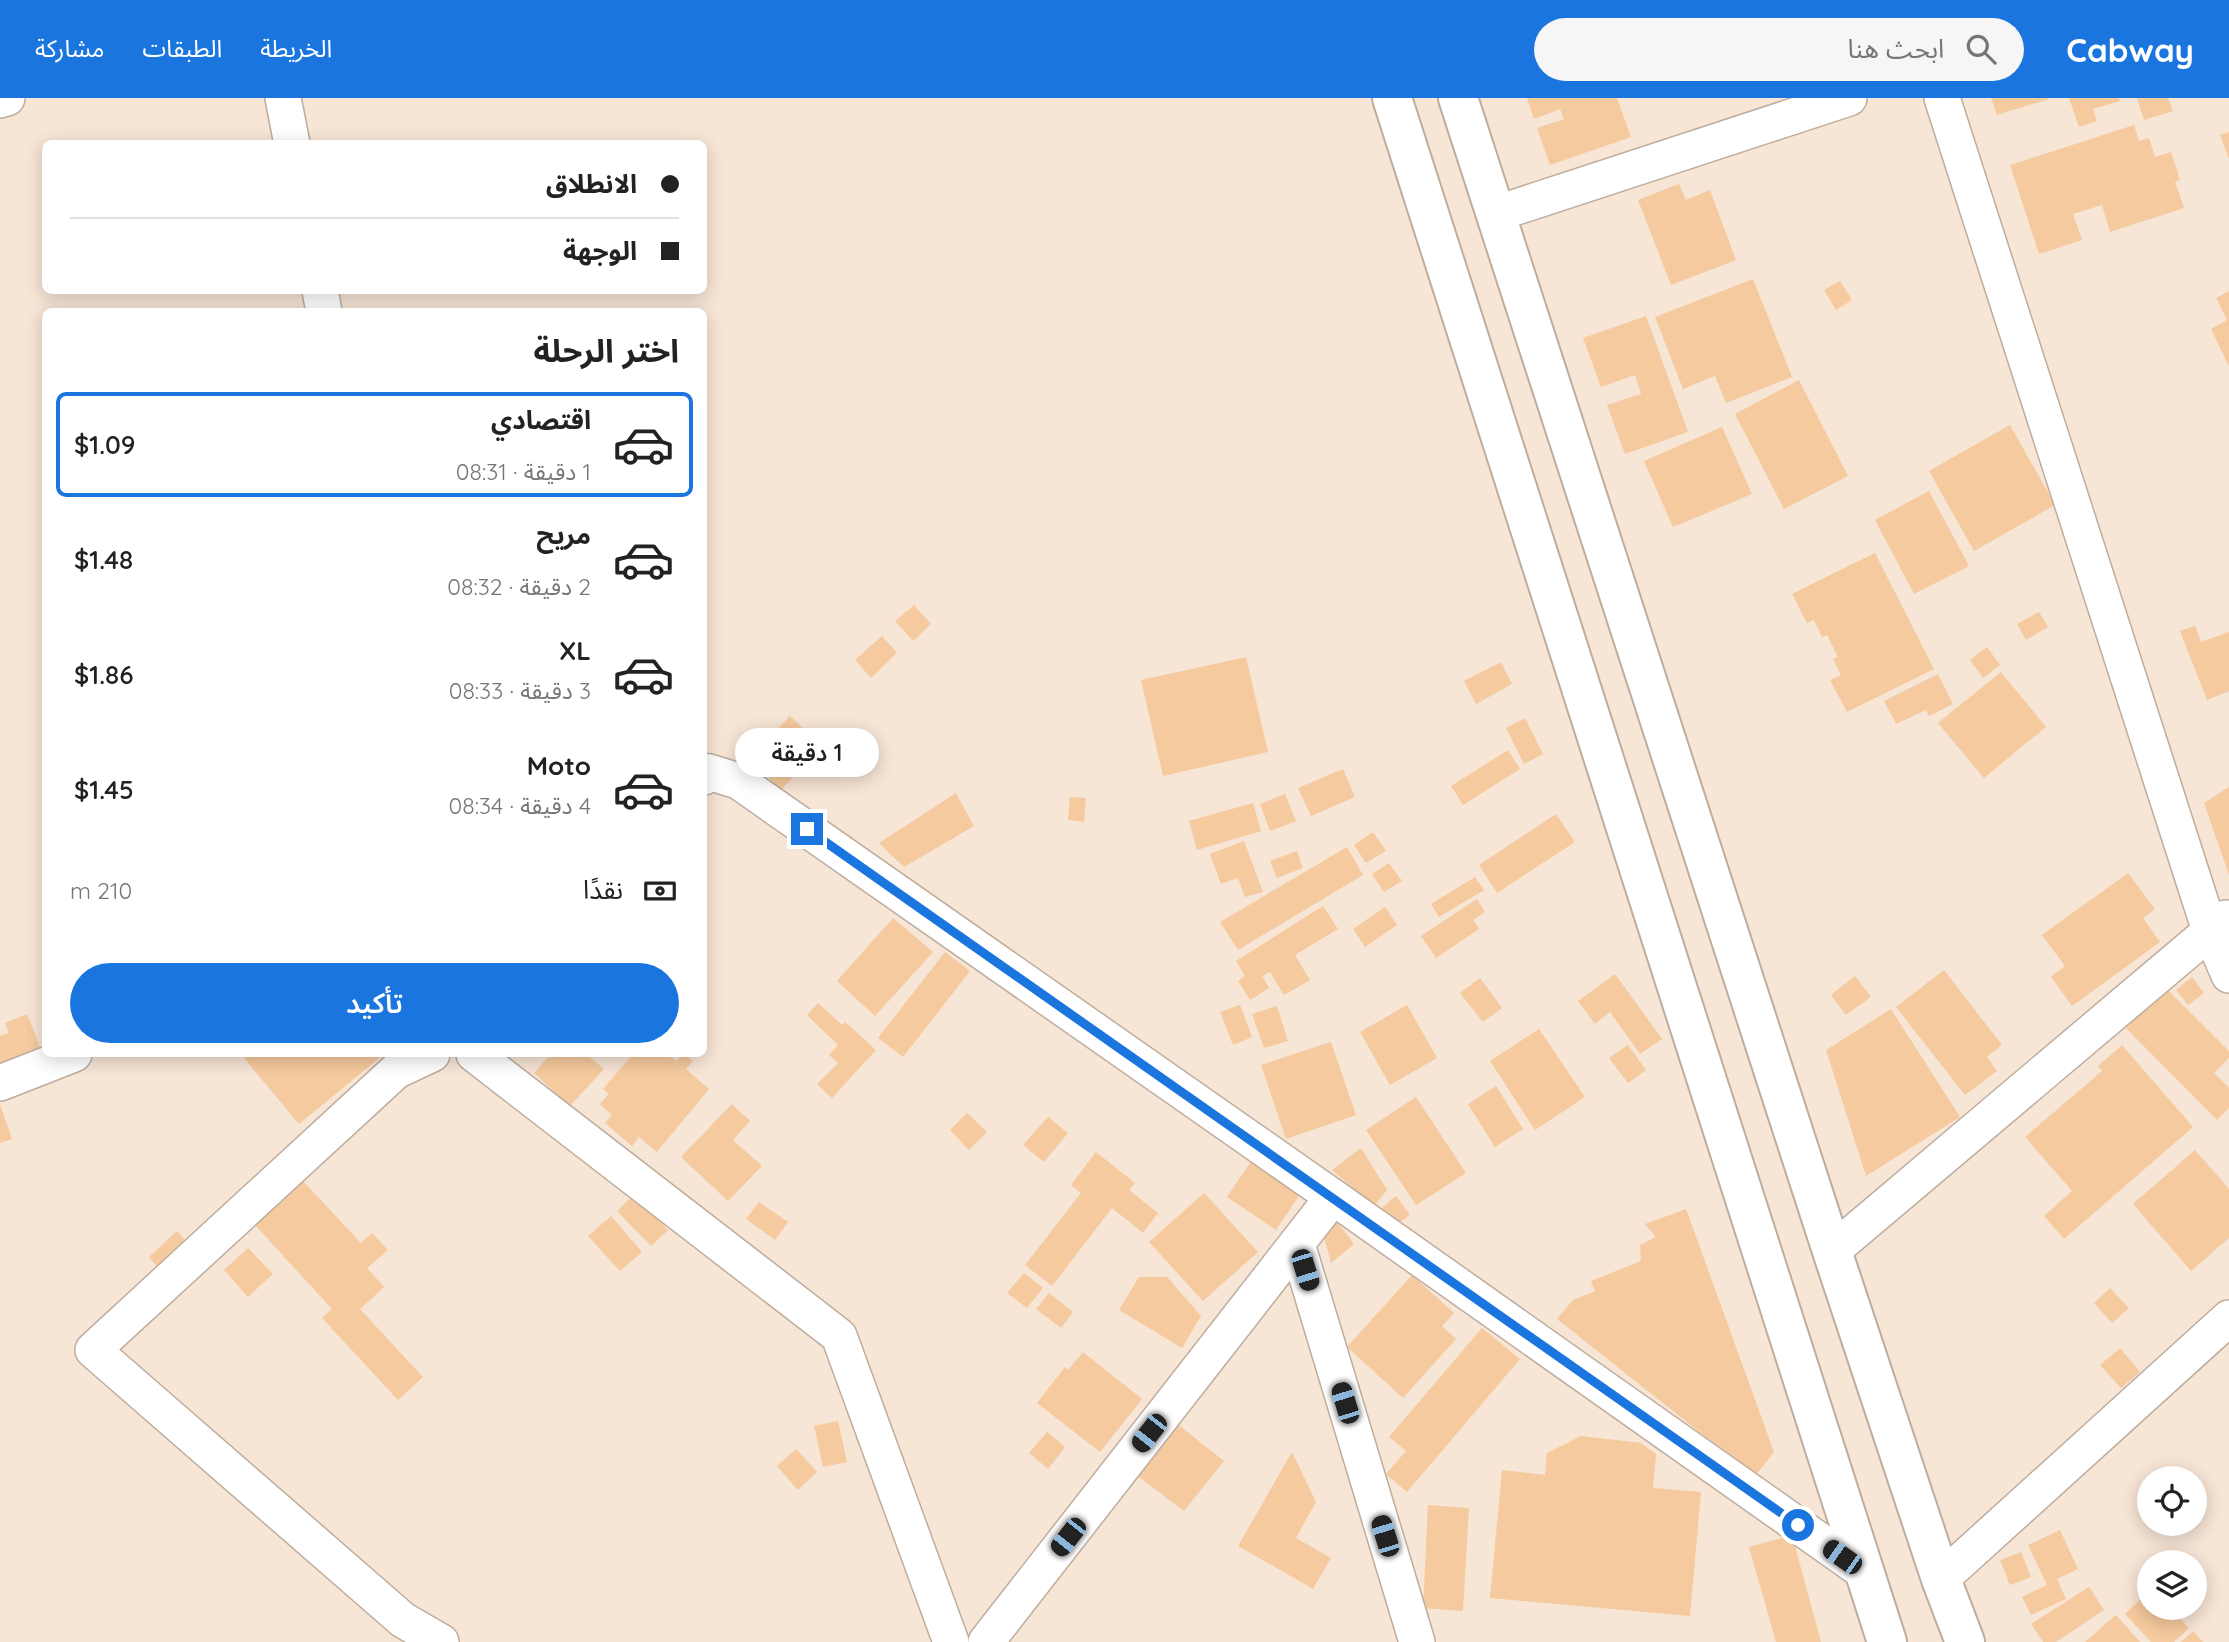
<!DOCTYPE html>
<html lang="ar">
<head>
<meta charset="utf-8">
<style>
	:root { --surface:#fff; --page:#f6f6f6; --text:#222; --muted:#767676; --line:#e0e0e0; --accent:#1a75de }
	body { margin:0; font-family:Quicksand,"Noto Sans Arabic",sans-serif; background:var(--page); color:var(--text); direction:rtl; height:100vh; display:flex; flex-direction:column; font-size:26px; white-space:nowrap }
	* { box-sizing:border-box; margin:0 }
	p { font-size:23px; color:var(--muted) }
	.icon { flex:none; width:38px; height:38px; fill:none; stroke:currentColor; stroke-width:2; stroke-linecap:round; stroke-linejoin:round }
	.map { position:relative; flex:1; overflow:hidden; direction:ltr }
	.side { position:absolute; left:42px; top:210px; width:665px; height:749px; display:flex; flex-direction:column; background:var(--surface); border-radius:10px; box-shadow:0 4px 18px #0003; direction:rtl }
	.side>* { flex:none }
	.hud { position:absolute; left:42px; top:42px; width:665px; height:154px; border-radius:10px; box-shadow:0 4px 18px #0003; direction:rtl; display:grid; align-content:center; height:154px; padding:0 28px; background:var(--surface) }
	.controls { position:absolute; left:2137px; top:1368px; display:grid; gap:14px }
	.controls a { display:grid; place-items:center; width:70px; height:70px; border-radius:50%; background:var(--surface); box-shadow:0 4px 18px #0003; font-size:35px }
	.end { position:absolute; width:32px; height:32px; margin:-16px; border:9px solid #1a75de; background:#fff; box-shadow:0 0 0 4px #fff }
	.from { border-radius:50% }
	.bubble { position:absolute; height:49px; border-radius:24px; background:var(--surface); box-shadow:0 4px 18px #0003; font-size:23px; font-weight:600; line-height:49px; text-align:center; direction:rtl }
	.car { position:absolute; width:21px; height:42px; margin:-21px -10px; border-radius:9px; box-shadow:0 0 5px 2px #0007; background:linear-gradient(#222 24%,#8ab4d8 0 40%,#222 0 76%,#8ab4d8 0 86%,#222 0) }
	.hud b { display:flex; align-items:center; gap:24px; height:66px; font-size:26px }
	.hud b+b { border-top:2px solid var(--line) }
	.hud i { width:18px; height:18px; background:var(--text) }
	ul { padding:0; list-style:none }
	li { display:flex; align-items:center; gap:21px; height:105px; margin:0 14px 10px; padding:0 14px; border:4px solid transparent; border-radius:10px }
	li div { flex:1 }
	li b { display:block; font-size:26px }
	li em { font-style:normal; font-weight:600 }
	li.selected { border-color:var(--accent) }
	li>.icon { width:63px; height:63px; stroke-width:1.5 }
	h2 { padding:0 28px; font-size:32px; line-height:84px }
	.pay { display:flex; align-items:center; gap:18px; height:77px; padding:0 28px; font-size:26px }
	.pay p { margin-inline-start:auto }
	.cta { display:flex; gap:14px; margin-top:auto; padding:14px 28px }
	.cta a { flex:1; height:80px; border-radius:42px; background:var(--accent); color:#fff; font-size:28px; font-weight:600; line-height:80px; text-align:center }
	header { display:flex; align-items:center; gap:42px; box-sizing:border-box; height:98px; padding:0 35px; background:var(--accent); color:#fff }
	header strong { font-size:33px }
	nav { display:flex; gap:38px; margin-inline-start:auto; font-size:24px }
	.search { width:490px; height:63px; background:var(--page); display:flex; align-items:center; gap:18px; box-sizing:border-box; padding:0 24px; border-radius:38px; color:var(--muted); font-size:26px }
	.map>svg:first-child { display:block }
</style>
</head>
<body>
<header>
<strong>Cabway</strong>
<div class="search"><svg class="icon" aria-label="search" viewBox="0 0 24 24"><circle cx="10" cy="10" r="6"/><path d="M15 15l6 6"/></svg>ابحث هنا</div>
<nav><a>الخريطة</a><a>الطبقات</a><a>مشاركة</a></nav>
</header>
<div class="map">
<svg width="2229" height="1544" viewBox="0 0 2229 1544">
	<rect width="100%" height="100%" fill="#f7e5d6"/>
	<g fill="#f5ca9e">
		<path d="M1527 0H1617L1631 39 1550 67 1537 30 1564 21 1560 11 1534 21Z"/>
		<path d="M1991 0H2049V1L1997 17Z"/>
		<path d="M2069 0H2119L2120 3 2093 11 2097 23 2079 29Z"/>
		<path d="M2137 0H2168L2173 13 2144 22Z"/>
		<path d="M2134 27 2139 43 2149 40 2155 59 2171 54 2180 82 2175 84 2184 110 2110 134 2102 107 2073 116 2082 142 2039 156 2010 67Z"/>
		<path d="M2229 34V61L2220 37Z"/>
		<path d="M1679 86 1686 102 1710 92 1736 162 1671 187 1638 102Z"/>
		<path d="M1753 181 1792 279 1726 305 1715 278 1683 291 1655 219Z"/>
		<path d="M1840 183 1852 202 1836 212 1824 192Z"/>
		<path d="M2229 193V268L2211 231 2227 222 2216 200Z"/>
		<path d="M1646 218 1688 334 1625 356 1607 307 1641 296 1635 277 1601 289 1583 240Z"/>
		<path d="M1799 282 1848 378 1784 411 1735 316Z"/>
		<path d="M2010 327 2055 407 1974 453 1929 373Z"/>
		<path d="M1722 329 1752 396 1673 429 1644 363Z"/>
		<path d="M1929 393 1969 468 1914 496 1875 422Z"/>
		<path d="M1875 455 1934 571 1847 614 1830 582 1841 577 1833 561 1838 559 1827 537 1822 539 1814 522 1807 525 1792 496Z"/>
		<path d="M914 507 931 526 913 543 895 523Z"/>
		<path d="M2039 514 2048 529 2026 542 2017 526Z"/>
		<path d="M2195 528 2201 544 2229 534V593L2207 602 2180 533Z"/>
		<path d="M882 538 897 555 871 580 855 562Z"/>
		<path d="M1987 549 2000 567 1983 580 1970 562Z"/>
		<path d="M1246 559 1268 654 1163 678 1141 582Z"/>
		<path d="M1501 564 1512 586 1476 606 1464 583Z"/>
		<path d="M2001 574 2046 629 1984 680 1938 625Z"/>
		<path d="M1938 576 1953 606 1929 618 1926 612 1896 626 1884 603Z"/>
		<path d="M790 618 822 649 781 692 749 660Z"/>
		<path d="M1525 620 1543 656 1524 666 1506 630Z"/>
		<path d="M1508 652 1520 671 1463 707 1451 688Z"/>
		<path d="M1343 671 1355 699 1311 718 1298 690Z"/>
		<path d="M2229 689V777L2204 705Z"/>
		<path d="M956 695 974 728 904 769 879 745Z"/>
		<path d="M1285 696 1296 723 1270 733 1260 706Z"/>
		<path d="M1070 699 1086 700 1084 724 1068 722Z"/>
		<path d="M1253 705 1261 733 1197 752 1189 723Z"/>
		<path d="M1556 716 1575 744 1497 795 1479 767Z"/>
		<path d="M1373 734 1386 753 1366 765 1354 747Z"/>
		<path d="M1244 743 1263 794 1245 799 1238 780 1221 786 1210 756Z"/>
		<path d="M1347 749 1363 777 1238 852 1220 824Z"/>
		<path d="M1297 753 1303 770 1277 780 1270 763Z"/>
		<path d="M1389 765 1402 783 1384 794 1372 776Z"/>
		<path d="M2128 775 2155 811 2143 820 2160 844 2072 908 2051 879 2065 868 2042 837Z"/>
		<path d="M1475 779 1484 792 1439 819 1431 806Z"/>
		<path d="M1477 801 1485 814 1473 822 1479 831 1436 860 1421 838Z"/>
		<path d="M1323 808 1338 831 1295 857 1310 882 1284 897 1270 874 1262 878 1269 890 1250 902 1238 883 1245 878 1236 863Z"/>
		<path d="M1385 809 1397 827 1365 849 1353 831Z"/>
		<path d="M893 820 933 854 875 918 837 883Z"/>
		<path d="M945 854 970 873 903 959 878 940Z"/>
		<path d="M1944 872 2002 947 1987 959 1997 973 1965 997 1896 909Z"/>
		<path d="M1615 876 1662 941 1640 956 1610 914 1595 926 1578 903Z"/>
		<path d="M1855 878 1871 899 1846 917 1831 897Z"/>
		<path d="M2192 879 2204 895 2188 907 2176 892Z"/>
		<path d="M1480 880 1502 910 1483 924 1460 895Z"/>
		<path d="M2166 890 2229 953V960L2214 975 2229 990V1010L2217 1022 2126 930Z"/>
		<path d="M818 905 842 927 845 924 876 952 832 1000 817 986 838 965 829 957 838 947 807 917Z"/>
		<path d="M1240 907 1252 939 1233 947 1220 914Z"/>
		<path d="M1407 907 1437 960 1390 987 1360 934Z"/>
		<path d="M1277 908 1288 943 1264 950 1252 916Z"/>
		<path d="M1891 911 1960 1019 1866 1078 1826 952Z"/>
		<path d="M27 916 40 949 0 965V938L9 935 5 925Z"/>
		<path d="M1539 931 1585 999 1535 1032 1490 963Z"/>
		<path d="M1331 944 1356 1017 1286 1041 1261 967Z"/>
		<path d="M1628 947 1646 972 1628 985 1609 960Z"/>
		<path d="M2122 947 2193 1029 2064 1141 2044 1118 2072 1093 2025 1039 2102 973 2098 968Z"/>
		<path d="M250 956H384L299 1026 244 960Z"/>
		<path d="M551 956H586L604 971 570 1008 534 975Z"/>
		<path d="M633 956H667L676 963 684 956 693 963 686 971 709 991 657 1054 639 1039 632 1048 605 1025 612 1017 600 1006 609 996 603 991Z"/>
		<path d="M1496 988 1523 1031 1495 1049 1468 1006Z"/>
		<path d="M1416 999 1466 1075 1416 1107 1366 1032Z"/>
		<path d="M0 1006 12 1041 0 1045Z"/>
		<path d="M732 1006 750 1023 733 1042 762 1068 728 1103 681 1059Z"/>
		<path d="M967 1015 987 1034 969 1052 950 1032Z"/>
		<path d="M1048 1019 1068 1035 1044 1064 1023 1047Z"/>
		<path d="M1361 1050 1387 1092 1374 1108 1332 1072Z"/>
		<path d="M2195 1052 2229 1091V1140L2191 1173 2133 1106Z"/>
		<path d="M1096 1054 1135 1085 1129 1092 1158 1115 1143 1135 1112 1110 1052 1188 1025 1167 1081 1095 1071 1087Z"/>
		<path d="M1252 1062 1301 1095 1276 1132 1227 1099Z"/>
		<path d="M301 1081 361 1145 372 1135 388 1152 367 1170 384 1189 360 1211 423 1279 398 1302 322 1220 332 1211 253 1125Z"/>
		<path d="M1204 1095 1258 1154 1203 1203 1149 1144Z"/>
		<path d="M634 1097 668 1132 651 1148 617 1113Z"/>
		<path d="M1396 1098 1410 1117 1391 1131 1377 1114Z"/>
		<path d="M759 1104 788 1124 775 1142 746 1121Z"/>
		<path d="M1686 1111 1774 1354 1755 1378 1557 1221 1573 1202 1595 1193 1591 1183 1641 1163 1640 1147 1656 1139 1645 1126Z"/>
		<path d="M611 1118 642 1154 620 1173 588 1138Z"/>
		<path d="M1337 1124 1354 1146 1331 1165 1323 1135Z"/>
		<path d="M177 1133 189 1147 161 1173 149 1159Z"/>
		<path d="M248 1150 273 1176 248 1199 224 1172Z"/>
		<path d="M1024 1175 1043 1190 1027 1210 1007 1195Z"/>
		<path d="M1412 1177 1454 1215 1442 1228 1456 1241 1403 1300 1347 1249Z"/>
		<path d="M1139 1179H1167L1201 1218 1182 1250 1119 1212Z"/>
		<path d="M2110 1190 2129 1210 2112 1225 2094 1205Z"/>
		<path d="M1049 1195 1073 1214 1061 1230 1036 1211Z"/>
		<path d="M1482 1230 1520 1261 1407 1394 1386 1376 1406 1353 1389 1339Z"/>
		<path d="M2120 1250 2140 1274 2121 1290 2100 1267Z"/>
		<path d="M1083 1254 1142 1301 1100 1354 1037 1305 1065 1269 1068 1272Z"/>
		<path d="M838 1323 847 1364 823 1369 814 1328Z"/>
		<path d="M1176 1325 1224 1363 1184 1413 1135 1376Z"/>
		<path d="M1047 1334 1065 1349 1048 1371 1029 1355Z"/>
		<path d="M1581 1338 1641 1345 1656 1356 1653 1390 1701 1394 1690 1518 1490 1500 1502 1372 1545 1377 1547 1355Z"/>
		<path d="M796 1351 817 1374 798 1392 777 1368Z"/>
		<path d="M1292 1354 1316 1404 1296 1440 1331 1460 1313 1491 1238 1448Z"/>
		<path d="M1428 1407 1469 1410 1463 1513 1423 1510Z"/>
		<path d="M2060 1432 2078 1471 2057 1481 2066 1501 2031 1517 2022 1499 2047 1487 2028 1447Z"/>
		<path d="M1792 1437 1821 1544H1776L1749 1449Z"/>
		<path d="M2021 1454 2031 1479 2010 1487 2000 1462Z"/>
		<path d="M2089 1489 2104 1512 2056 1544H2043L2031 1526Z"/>
		<path d="M2149 1493V1510H2170L2189 1530 2174 1544H2151L2125 1516Z"/>
		<path d="M2116 1517 2140 1544H2085Z"/>
		<path d="M2193 1533 2203 1544H2181Z"/>
	</g>
	<g fill="none" stroke-linecap="round" stroke-linejoin="round">
		<defs>
			<g id="minor">
				<path d="M283 0 292 46"/>
				<path d="M1942 0 2210 833 2229 877"/>
				<path d="M0 2 7 0"/>
				<path d="M1495 116 1849 0"/>
				<path d="M320 192 324 214"/>
				<path d="M704 679 709 674 738 683 1333 1099 1864 1474"/>
				<path d="M432 956 396 973 93 1252 403 1522 441 1544"/>
				<path d="M474 956 839 1238 951 1544"/>
				<path d="M0 985 74 956"/>
				<path d="M1297 1146 1417 1544"/>
				<path d="M1832 1153 2226 820"/>
				<path d="M1941 1481 2229 1220"/>
				<path d="M986 1544 1333 1099"/>
			</g>
			<g id="tertiary">
				<path d="M1392 0 1887 1544"/>
				<path d="M1458 0 1832 1153 1941 1481 1965 1544"/>
			</g>
		</defs>
		<use href="#minor" stroke="#bead9e" stroke-width="38"/>
		<use href="#tertiary" stroke="#bead9e" stroke-width="42"/>
		<use href="#minor" stroke="#fff" stroke-width="35"/>
		<use href="#tertiary" stroke="#fff" stroke-width="38"/>
	</g>
	<g fill="none" stroke-linecap="round" stroke-linejoin="round">
		<path stroke="#1a75de" stroke-width="9" d="M807 731 1798 1427"/>
	</g>
</svg>
<div class="controls">
<a><svg class="icon" aria-label="locate" viewBox="0 0 24 24"><circle cx="12" cy="12" r="6"/><path d="M12 2v4M12 18v4M2 12h4M18 12h4"/></svg></a>
<a><svg class="icon" aria-label="layers" viewBox="0 0 24 24"><path d="M12 4l9 5-9 5-9-5zM3 14l9 5 9-5"/></svg></a>
</div>
<i class="end from" style="left:1798px;top:1427px"></i>
<i class="end" style="left:807px;top:731px"></i>
<div class="bubble" style="left:735px;top:630px;width:144px">1 دقيقة</div>
<i class="car" style="left:1305px;top:1172px;rotate:163deg"></i>
<i class="car" style="left:1345px;top:1305px;rotate:343deg"></i>
<i class="car" style="left:1149px;top:1335px;rotate:218deg"></i>
<i class="car" style="left:1385px;top:1438px;rotate:343deg"></i>
<i class="car" style="left:1068px;top:1439px;rotate:218deg"></i>
<i class="car" style="left:1842px;top:1459px;rotate:305deg"></i>
<div class="hud">
<b><i class="from"></i>الانطلاق</b>
<b><i></i>الوجهة</b>
</div>
<section class="side">
<h2>اختر الرحلة</h2>
<ul>
<li class="selected"><svg class="icon" aria-label="car" viewBox="0 0 24 24"><path d="M5 17H2v-5l4-1 3-4h7l3 4 3 1v5h-3M9 17h6M6 11h13"/><circle cx="7" cy="17" r="2"/><circle cx="17" cy="17" r="2"/></svg><div><b>اقتصادي</b><p>1 دقيقة · 08:31</p></div><em>$1.09</em></li>
<li><svg class="icon" aria-label="car" viewBox="0 0 24 24"><path d="M5 17H2v-5l4-1 3-4h7l3 4 3 1v5h-3M9 17h6M6 11h13"/><circle cx="7" cy="17" r="2"/><circle cx="17" cy="17" r="2"/></svg><div><b>مريح</b><p>2 دقيقة · 08:32</p></div><em>$1.48</em></li>
<li><svg class="icon" aria-label="car" viewBox="0 0 24 24"><path d="M5 17H2v-5l4-1 3-4h7l3 4 3 1v5h-3M9 17h6M6 11h13"/><circle cx="7" cy="17" r="2"/><circle cx="17" cy="17" r="2"/></svg><div><b>XL</b><p>3 دقيقة · 08:33</p></div><em>$1.86</em></li>
<li><svg class="icon" aria-label="car" viewBox="0 0 24 24"><path d="M5 17H2v-5l4-1 3-4h7l3 4 3 1v5h-3M9 17h6M6 11h13"/><circle cx="7" cy="17" r="2"/><circle cx="17" cy="17" r="2"/></svg><div><b>Moto</b><p>4 دقيقة · 08:34</p></div><em>$1.45</em></li>
</ul>
<div class="pay"><svg class="icon" aria-label="cash" viewBox="0 0 24 24"><path d="M3 7h18v10H3z"/><circle cx="12" cy="12" r="2"/></svg>نقدًا<p>210 m</p></div>
<div class="cta"><a>تأكيد</a></div>
</section>
</div>
</body>
</html>
